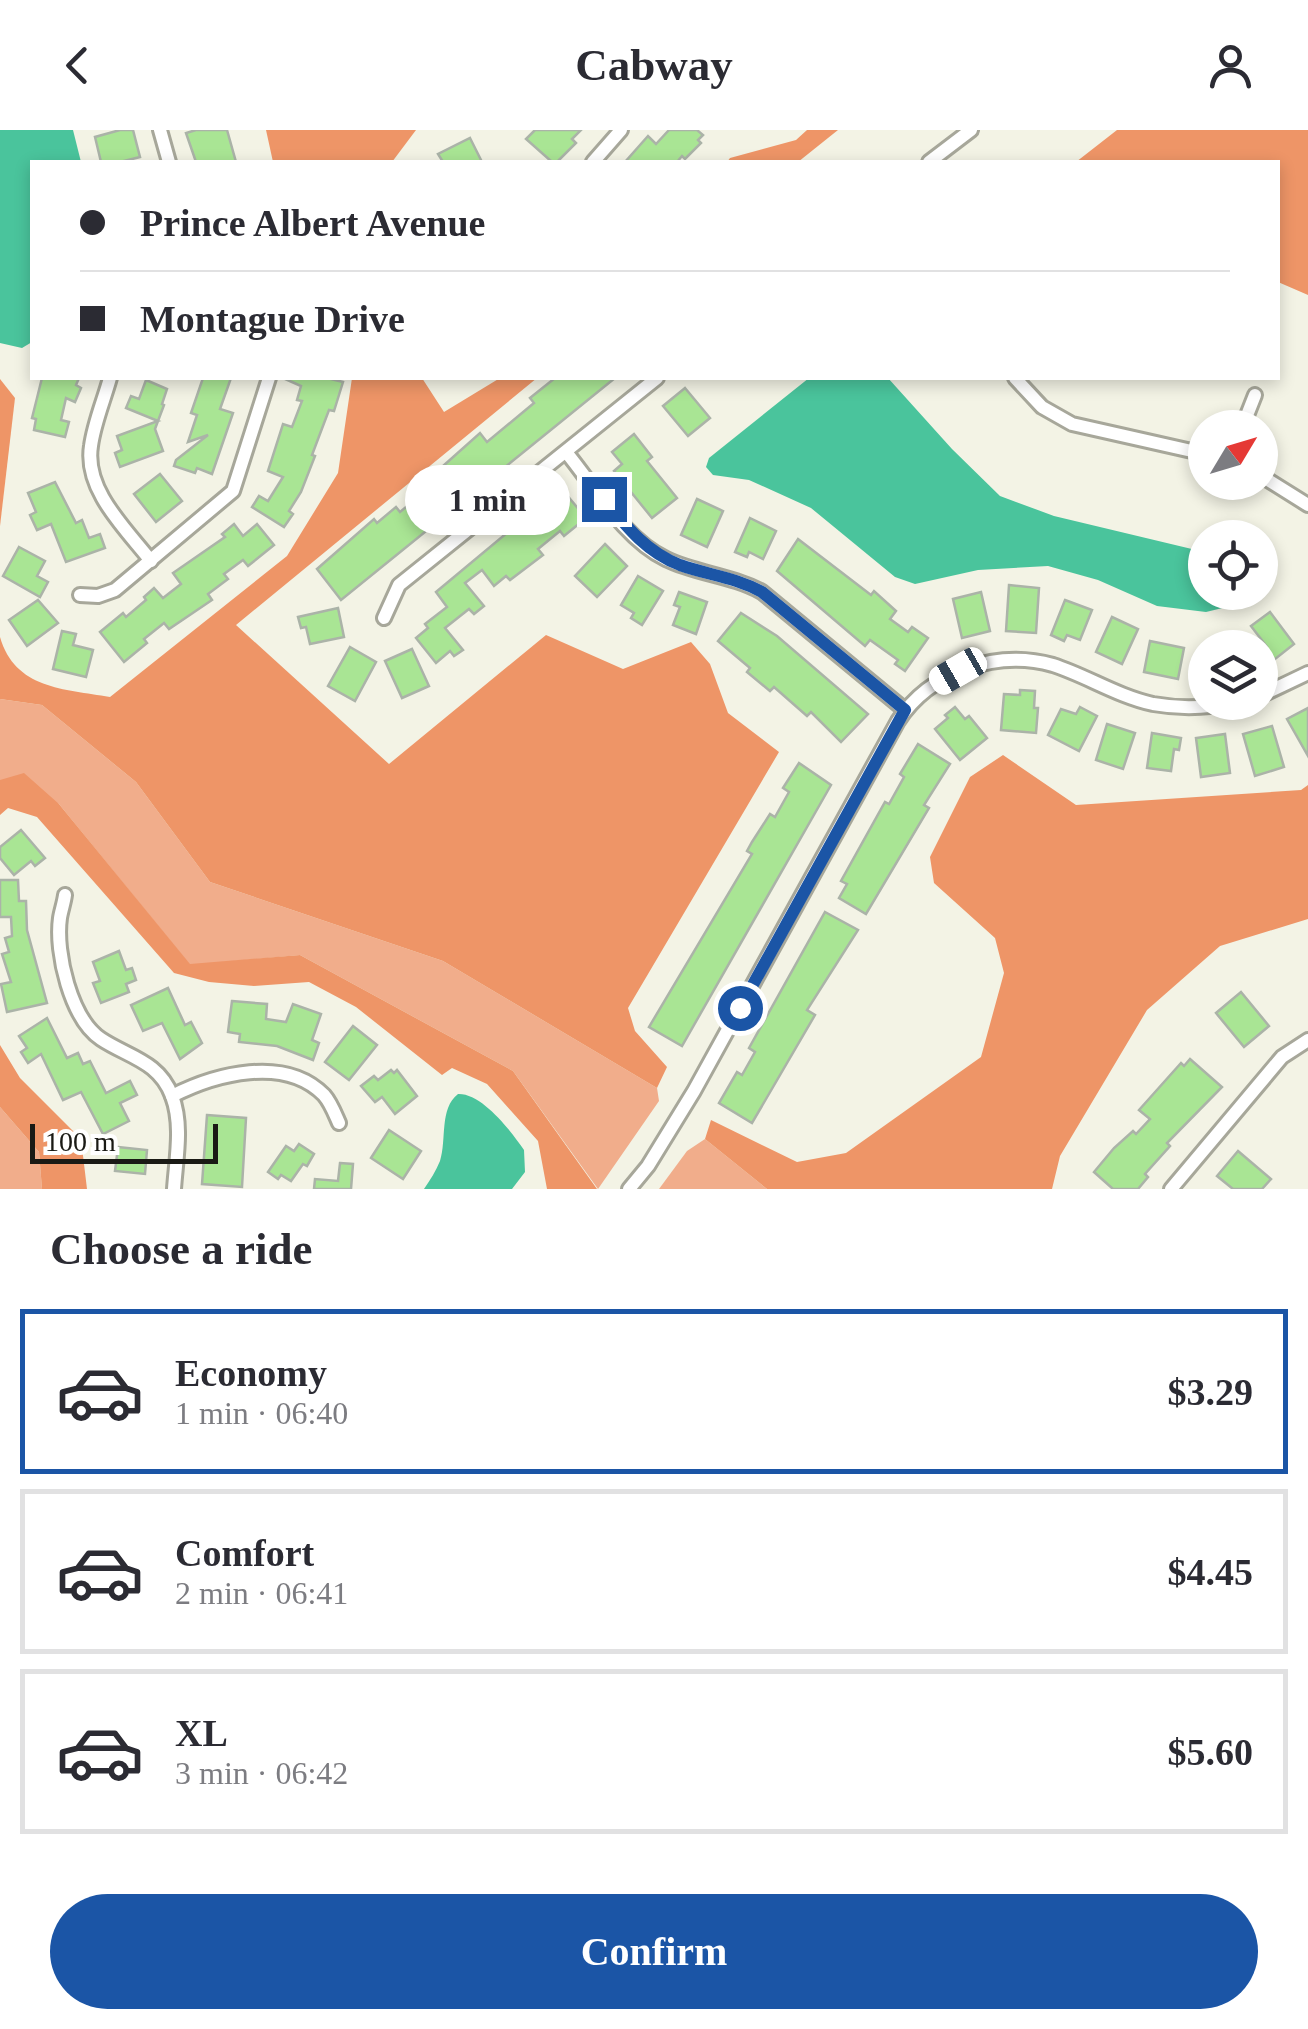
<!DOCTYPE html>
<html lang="en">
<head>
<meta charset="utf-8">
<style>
	:root { --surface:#fff; --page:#f2f2f3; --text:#2b2b33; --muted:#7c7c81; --line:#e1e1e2; --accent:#1b55a6 }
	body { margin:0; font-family:"Times New Roman",serif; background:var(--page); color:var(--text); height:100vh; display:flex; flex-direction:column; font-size:38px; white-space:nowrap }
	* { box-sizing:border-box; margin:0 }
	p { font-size:32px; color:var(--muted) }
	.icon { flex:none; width:55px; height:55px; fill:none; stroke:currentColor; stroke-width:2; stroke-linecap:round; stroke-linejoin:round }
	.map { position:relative; height:1059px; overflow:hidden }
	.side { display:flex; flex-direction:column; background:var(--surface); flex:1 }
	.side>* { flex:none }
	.banner { position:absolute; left:30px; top:30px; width:1250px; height:220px; border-radius:0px; box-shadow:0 5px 15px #0003; display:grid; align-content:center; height:220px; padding:0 50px; background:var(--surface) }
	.needle { width:65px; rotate:52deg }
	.controls { position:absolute; left:1188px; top:280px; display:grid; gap:20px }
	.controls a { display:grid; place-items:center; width:90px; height:90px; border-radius:50%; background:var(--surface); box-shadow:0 5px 15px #0003; font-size:50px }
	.scale { position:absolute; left:30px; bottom:25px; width:188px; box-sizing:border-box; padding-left:10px; border:5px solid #1a1a15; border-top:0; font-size:28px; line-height:35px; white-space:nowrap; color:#1a1a15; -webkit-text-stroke:8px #fff; paint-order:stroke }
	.end { position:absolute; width:45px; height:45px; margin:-22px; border:12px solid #1b55a6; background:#fff; box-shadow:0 0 0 5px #fff }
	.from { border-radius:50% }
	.bubble { position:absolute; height:70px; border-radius:35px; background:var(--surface); box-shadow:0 5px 15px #0003; font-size:32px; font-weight:800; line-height:70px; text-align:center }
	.car { position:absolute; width:30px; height:60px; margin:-30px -15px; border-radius:12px; box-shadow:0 0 8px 2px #0007; background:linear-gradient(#fff 24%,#345 0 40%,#fff 0 76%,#345 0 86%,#fff 0) }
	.banner b { display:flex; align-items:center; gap:35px; height:95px; font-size:38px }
	.banner b+b { border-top:2px solid var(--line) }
	.banner i { width:25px; height:25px; background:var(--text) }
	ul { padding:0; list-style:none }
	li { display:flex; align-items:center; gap:30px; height:165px; margin:0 20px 15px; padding:0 30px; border:5px solid var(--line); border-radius:0px }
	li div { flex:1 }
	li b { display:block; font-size:38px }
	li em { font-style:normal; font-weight:800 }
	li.selected { border-color:var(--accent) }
	li>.icon { width:90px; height:90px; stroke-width:1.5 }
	h2 { padding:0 50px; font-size:45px; line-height:120px }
	.button { display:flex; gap:20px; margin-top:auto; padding:20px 50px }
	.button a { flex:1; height:115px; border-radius:60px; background:var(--accent); color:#fff; font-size:40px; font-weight:800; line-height:115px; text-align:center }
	header { display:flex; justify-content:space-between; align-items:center; height:130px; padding:0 50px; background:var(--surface); font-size:45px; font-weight:800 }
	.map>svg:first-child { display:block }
</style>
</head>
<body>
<header><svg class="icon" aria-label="back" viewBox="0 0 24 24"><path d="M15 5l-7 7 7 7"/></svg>Cabway<svg class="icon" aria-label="person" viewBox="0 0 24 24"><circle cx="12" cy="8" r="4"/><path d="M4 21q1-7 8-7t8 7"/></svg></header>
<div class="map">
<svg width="1308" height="1059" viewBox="0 0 1308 1059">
	<rect width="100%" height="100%" fill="#f3f3e5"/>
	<g fill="#f1ad8b">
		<path d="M0 569 42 575 136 652 210 752 443 831 657 958 659 971 598 1059 513 941 300 825 190 835 59 674 0 650Z"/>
		<path d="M0 977 39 1022 42 1059H0Z"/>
		<path d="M705 1009 767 1059H659L687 1021Z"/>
	</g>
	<g fill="#ee9567">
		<path d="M266 0H416L392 32H273Z"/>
		<path d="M807 0H838L798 32H727L730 28 796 10Z"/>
		<path d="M1117 0H1308V165L1278 152V32H1076Z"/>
		<path d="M352 248H422L444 282 500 248H537L236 495 389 634 546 505 623 539 691 512 710 534 728 583 779 622 628 878 635 901 667 937 657 958 443 831 210 752 136 652 42 575 0 569V507C15 559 64 559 110 567L287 426 338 343Z"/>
		<path d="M0 249 15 268 0 396Z"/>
		<path d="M1003 625 1076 675 1301 660 1308 655V789L1220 816 1147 880 1060 1026 1052 1059H767L705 1009 711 990 797 1032 846 1023 981 927 1004 843 995 808 934 753 930 727 970 647Z"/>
		<path d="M24 643 59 674 190 834 300 825 513 941 597 1059H547L538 1011 487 954 452 938 442 945 356 877 309 852 254 856 209 852 174 843 37 687 8 678 0 685V650Z"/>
		<path d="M0 915 20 948 81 1009 87 1059H42L39 1022 0 977Z"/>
	</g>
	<g fill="#4ac49c">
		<path d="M0 0H73L81 32H32V212L22 218 0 213Z"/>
		<path d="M809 248H888L952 319 1000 366 1054 386 1196 420 1205 424V462L1246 463 1239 474 1206 482 1157 476 1098 450 1048 436 978 440 915 454 895 447 811 378 749 350 713 345 706 337 709 328Z"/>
		<path d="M458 964C482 963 511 1001 524 1020L525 1042 512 1059H424C430 1050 436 1041 440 1031 447 1009 439 979 458 964Z"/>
	</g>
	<g fill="#a9e594" stroke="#abb3a8" stroke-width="2.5">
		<path d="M120 0H133L140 27 120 32H101L95 7Z"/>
		<path d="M196 0H227L236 32H196L186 3Z"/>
		<path d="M535 0H581L572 9 576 13 557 32H552L526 9Z"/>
		<path d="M669 0H697L703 5 698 10 701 13 685 29 682 26 677 32H625L648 6 656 14Z"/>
		<path d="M470 8 482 32H443L438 24Z"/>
		<path d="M42 248H79L76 255 81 258 75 272 66 268 61 290 69 292 65 307 34 300 36 289 32 288Z"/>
		<path d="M203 248H231L220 279 233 283 212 344 197 338 195 343 174 336 176 330 208 305 188 312 197 285 191 283Z"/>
		<path d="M283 248H327L343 252 334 281 329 280 312 325 315 326 301 362 289 381 293 384 284 397 252 377 259 366 268 371 283 347 268 341 283 294 292 297 302 271 297 270 301 256Z"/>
		<path d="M555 248H615L341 470 317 439 374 389 377 393 396 377 400 382 412 372 424 388 441 374 424 353 480 303 487 312 534 273 530 268Z"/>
		<path d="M146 250 167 259 162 274 164 275 155 299 163 321 120 337 115 323 122 320 117 306 158 291 126 278 131 266 139 269Z"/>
		<path d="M685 258 710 288 688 306 663 276Z"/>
		<path d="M634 304 652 327 647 331 677 368 652 388 614 341 622 334 612 322Z"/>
		<path d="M160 344 182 371 156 392 134 364Z"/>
		<path d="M55 352 76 393 82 390 89 408 100 404 105 418 66 432 51 394 37 400 30 385 36 382 28 363Z"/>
		<path d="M561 358 586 388 564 406 560 401 538 419 543 425 510 450 506 446 494 456 482 440 465 453 484 476 474 484 469 479 445 498 463 520 454 526 450 521 436 533 416 508 428 498 425 494 447 477 436 462Z"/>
		<path d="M697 369 723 381 707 417 681 405Z"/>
		<path d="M750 388 776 401 763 429 749 422 747 427 735 422Z"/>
		<path d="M234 394 243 406 257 394 274 415 248 436 243 430 224 444 228 449 208 464 212 470 169 499 164 493 144 509 147 513 124 532 100 502 123 483 126 487 146 470 144 467 154 458 163 468 181 454 173 443 225 407 222 404Z"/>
		<path d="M798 409 871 465 874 461 896 481 890 489 908 502 912 497 928 508 905 541 895 534 898 530 870 510 865 516 777 441Z"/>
		<path d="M605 414 627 436 597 467 575 446Z"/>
		<path d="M19 417 45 431 37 446 48 452 40 467 3 446Z"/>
		<path d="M638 446 663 461 642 495 631 488 634 483 621 475Z"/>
		<path d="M1009 455 1039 458 1036 503 1006 501Z"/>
		<path d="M679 462 707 472 696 504 673 495 680 477 674 475Z"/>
		<path d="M981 462 990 501 962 508 953 469Z"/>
		<path d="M38 470 58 493 27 516 9 490Z"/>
		<path d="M1065 470 1092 480 1080 510 1067 505 1064 511 1051 505Z"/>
		<path d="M338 478 344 507 310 514 306 497 301 498 298 487Z"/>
		<path d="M1270 482 1294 514 1270 533 1261 521 1267 517 1251 496Z"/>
		<path d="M741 483 777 506 868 584 841 612 811 582 807 586 774 557 770 561 747 542 750 538 718 511Z"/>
		<path d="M1112 487 1138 499 1122 534 1096 522Z"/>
		<path d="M62 501 76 504 73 515 93 520 86 547 53 539Z"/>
		<path d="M1150 511 1184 518 1178 549 1144 542Z"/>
		<path d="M350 517 376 532 355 571 328 556Z"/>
		<path d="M412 519 429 556 402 568 385 531Z"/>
		<path d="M1020 560 1035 561 1034 578H1038L1036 603 1001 600 1004 564 1020 565Z"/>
		<path d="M955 577 965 589 969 586 987 608 960 630 935 599 948 588 945 585Z"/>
		<path d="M1080 577 1097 586 1079 621 1048 605 1061 579 1076 584Z"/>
		<path d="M1308 578V626L1287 589Z"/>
		<path d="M1107 594 1135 603 1123 639 1096 630Z"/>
		<path d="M1272 596 1284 637 1255 646 1243 604Z"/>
		<path d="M1152 603 1181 608 1179 620 1174 619 1171 641 1147 638Z"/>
		<path d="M1225 604 1230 643 1201 647 1196 608Z"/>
		<path d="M918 614 950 634 924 675 929 678 866 784 839 768 847 754 841 751 885 672 889 674 904 647 900 644Z"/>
		<path d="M799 633 831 655 682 916 649 897 752 724 747 721 752 712 770 684 775 687 789 662 783 658Z"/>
		<path d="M21 700 45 728 35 736 31 731 14 745 0 728V717Z"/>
		<path d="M0 750H18L19 771H26L27 800 47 873 7 882 1 854 11 852 2 824 9 822 5 808 12 806 11 787H0Z"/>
		<path d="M825 782 858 800 807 880 815 885 752 993 719 973 737 942 742 945 755 922 749 918Z"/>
		<path d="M119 821 126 840 132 838 136 850 126 854 129 862 101 873 93 853 100 851 93 832Z"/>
		<path d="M168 858 185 895 191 892 202 913 180 929 162 893 143 901 131 875Z"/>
		<path d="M1241 862 1269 896 1244 917 1216 883Z"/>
		<path d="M232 871 267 874 266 889 286 892 293 874 321 884 312 910 319 913 313 930 277 916 239 912 240 904 228 902Z"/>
		<path d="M47 888 67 928 78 923 83 934 90 931 106 963 130 951 137 965 120 973 129 991 103 1004 81 962 63 970 41 924 28 933 21 922 27 918 19 906Z"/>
		<path d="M353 896 377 915 349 950 325 932Z"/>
		<path d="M1190 929 1222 957 1167 1013 1170 1016 1145 1044 1148 1047 1138 1059H1113L1094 1042 1114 1018 1133 1001 1136 1004 1150 989 1139 980 1181 933 1184 936Z"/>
		<path d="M391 940 394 943 397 940 417 966 395 984 382 967 375 972 361 956 374 946 378 950Z"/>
		<path d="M207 985 246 988 242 1057 202 1054Z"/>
		<path d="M389 1000 421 1021 403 1049 371 1028Z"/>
		<path d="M299 1014 314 1024 307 1036 303 1034 291 1051 281 1045 278 1049 268 1042 286 1016 294 1021Z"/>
		<path d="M118 1017 147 1020 145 1044 115 1041Z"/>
		<path d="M1238 1021 1271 1049 1262 1059H1233L1217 1046Z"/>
		<path d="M340 1033 353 1034 351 1059H314L315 1049 338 1051Z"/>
	</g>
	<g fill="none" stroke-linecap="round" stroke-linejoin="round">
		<defs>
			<g id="minor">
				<path d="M160 0 169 32"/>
				<path d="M593 32 621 0"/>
				<path d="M929 32 971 0"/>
				<path d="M110 248C104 270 94 293 91 316 84 360 126 399 151 431"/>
				<path d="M1015 248 1042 277 1072 294 1205 324"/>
				<path d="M1242 298 1255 265"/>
				<path d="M566 322C595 357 624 409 666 429 697 444 731 445 762 462L905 580"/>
				<path d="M1260 345 1308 375"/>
				<path d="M80 465 98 466 115 460 233 361 269 248"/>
				<path d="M384 488 399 455 657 248"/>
				<path d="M1260 566 1308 543"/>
				<path d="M65 765C64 773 61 781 60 788 55 823 71 889 101 909 128 927 159 931 172 966 183 995 176 1029 174 1059"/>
				<path d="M172 966C215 944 285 925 324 965 331 973 335 984 339 993"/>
				<path d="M629 1059 648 1036 694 961 898 591C930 542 996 519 1053 535 1087 546 1117 566 1153 574 1181 579 1208 578 1236 572"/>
				<path d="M1171 1059 1282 927 1308 910"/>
			</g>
		</defs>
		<use href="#minor" stroke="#a7a79a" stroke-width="18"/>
		<use href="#minor" stroke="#fff" stroke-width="12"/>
	</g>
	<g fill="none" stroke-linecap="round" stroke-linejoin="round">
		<path stroke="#1b55a6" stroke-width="12" d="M604 369C626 396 646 422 680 435 708 445 735 447 762 462L905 580 740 878"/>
	</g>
</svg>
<div class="controls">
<a><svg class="needle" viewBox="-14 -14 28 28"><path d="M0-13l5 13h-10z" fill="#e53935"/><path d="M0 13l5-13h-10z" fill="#7c7c81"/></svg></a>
<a><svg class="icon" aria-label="locate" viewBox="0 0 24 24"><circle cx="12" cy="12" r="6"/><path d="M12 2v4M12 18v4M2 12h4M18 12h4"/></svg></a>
<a><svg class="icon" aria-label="layers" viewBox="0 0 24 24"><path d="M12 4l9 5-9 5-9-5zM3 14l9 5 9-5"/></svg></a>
</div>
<div class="scale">100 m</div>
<i class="end from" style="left:740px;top:878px"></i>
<i class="end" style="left:604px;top:369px"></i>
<div class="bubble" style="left:405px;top:335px;width:165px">1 min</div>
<i class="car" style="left:958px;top:541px;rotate:240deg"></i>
<div class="banner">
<b><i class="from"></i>Prince Albert Avenue</b>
<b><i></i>Montague Drive</b>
</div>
</div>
<section class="side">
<h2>Choose a ride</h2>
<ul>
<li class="selected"><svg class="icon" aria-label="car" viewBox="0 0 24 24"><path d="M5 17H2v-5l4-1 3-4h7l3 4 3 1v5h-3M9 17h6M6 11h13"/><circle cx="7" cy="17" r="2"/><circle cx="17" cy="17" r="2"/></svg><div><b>Economy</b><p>1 min · 06:40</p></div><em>$3.29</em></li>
<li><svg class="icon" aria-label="car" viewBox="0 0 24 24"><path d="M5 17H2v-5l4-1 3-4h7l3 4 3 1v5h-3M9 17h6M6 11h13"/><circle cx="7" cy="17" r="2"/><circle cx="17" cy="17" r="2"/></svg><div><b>Comfort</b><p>2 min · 06:41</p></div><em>$4.45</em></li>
<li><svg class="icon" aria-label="car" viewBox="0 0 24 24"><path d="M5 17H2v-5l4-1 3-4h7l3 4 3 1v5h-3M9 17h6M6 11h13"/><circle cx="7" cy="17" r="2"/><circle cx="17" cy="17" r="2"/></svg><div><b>XL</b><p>3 min · 06:42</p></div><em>$5.60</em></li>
</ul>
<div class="button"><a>Confirm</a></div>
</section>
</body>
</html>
